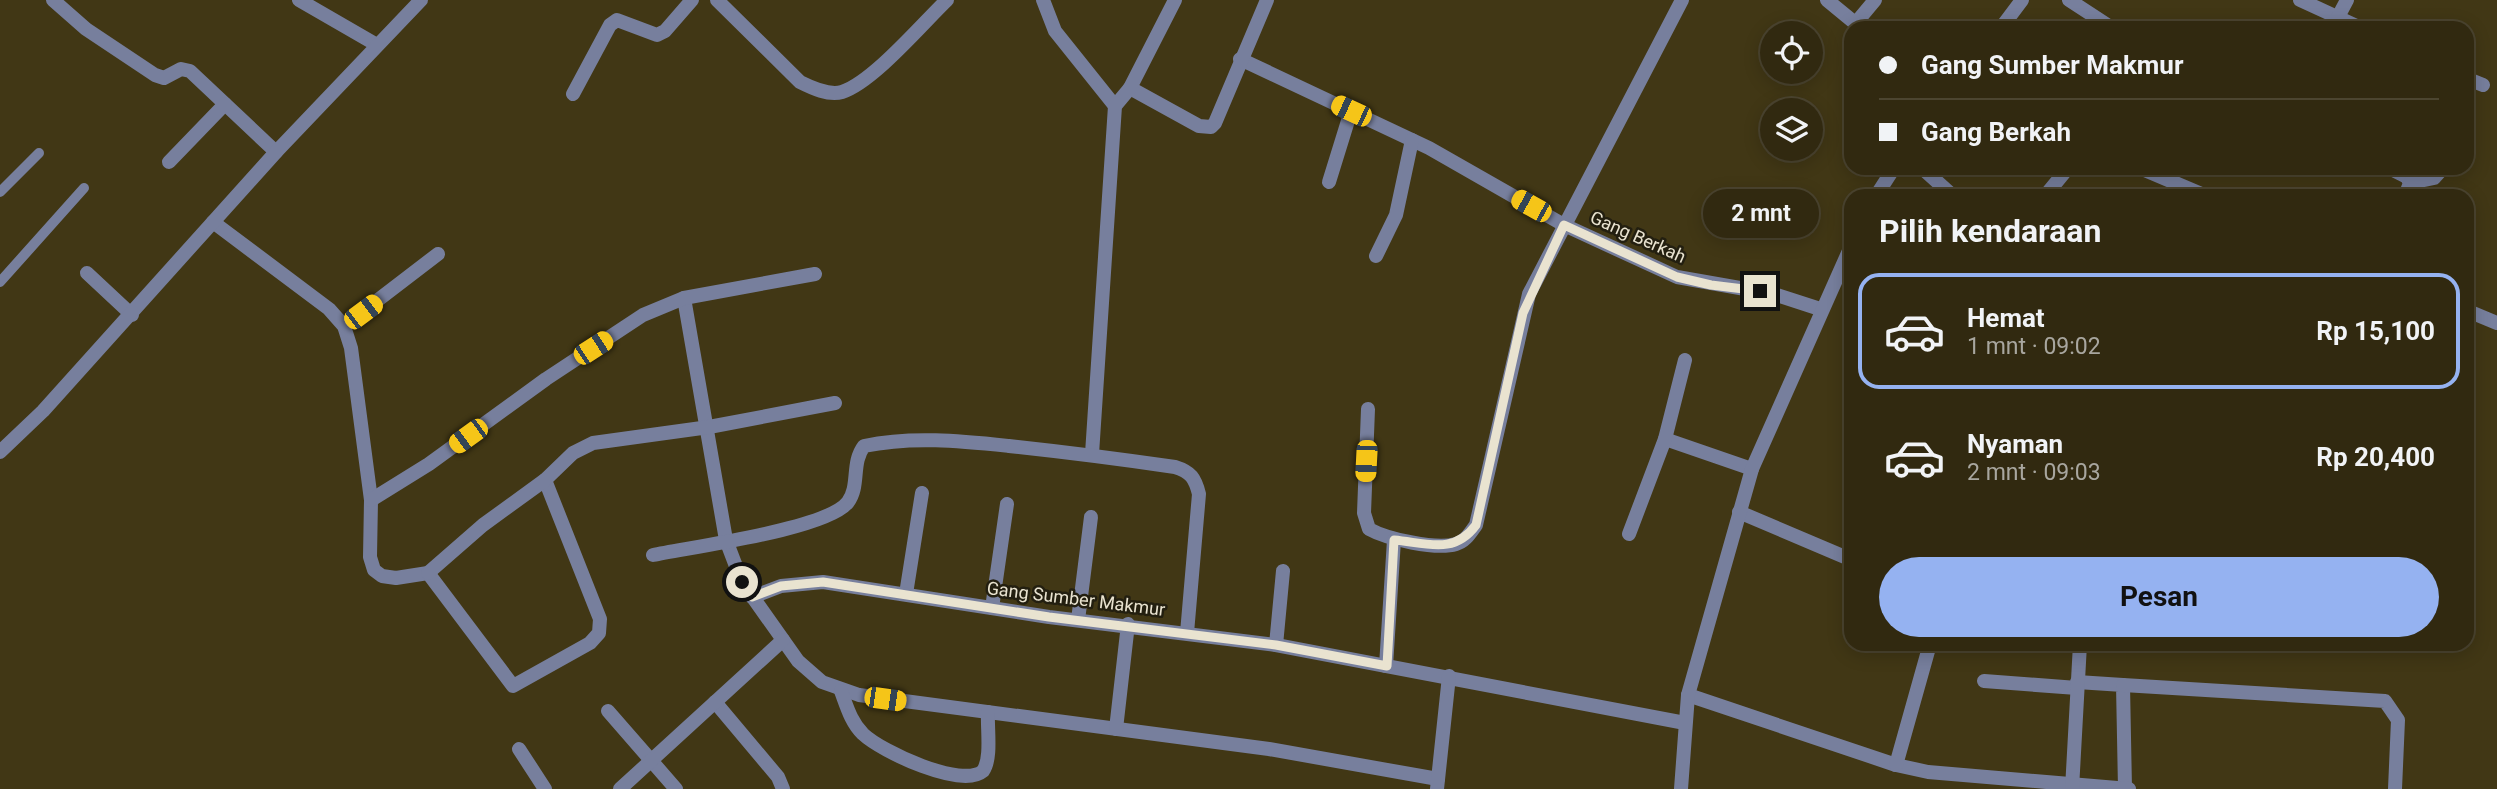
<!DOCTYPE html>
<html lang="id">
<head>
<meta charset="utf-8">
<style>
	:root { --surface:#312910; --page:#3d351e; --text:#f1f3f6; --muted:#a8a69f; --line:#4c4530; --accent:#95b2f1 }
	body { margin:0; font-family:Roboto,sans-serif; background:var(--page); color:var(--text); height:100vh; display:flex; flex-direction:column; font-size:26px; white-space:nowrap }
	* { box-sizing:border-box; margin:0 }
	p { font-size:23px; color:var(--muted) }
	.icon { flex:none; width:38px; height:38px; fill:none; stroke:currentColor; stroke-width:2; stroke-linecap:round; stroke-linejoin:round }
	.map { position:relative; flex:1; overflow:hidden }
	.details { position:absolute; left:1844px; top:189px; width:630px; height:462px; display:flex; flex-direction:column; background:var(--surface); border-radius:21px; box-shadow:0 4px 18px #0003,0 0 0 2px var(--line) }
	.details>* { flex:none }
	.banner { position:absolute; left:1844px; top:21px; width:630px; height:154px; border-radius:21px; box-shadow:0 4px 18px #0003,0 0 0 2px var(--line); display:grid; align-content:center; height:154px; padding:0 35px; background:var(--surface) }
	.fabs { position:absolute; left:1760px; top:21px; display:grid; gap:14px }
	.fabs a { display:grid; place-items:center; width:63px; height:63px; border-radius:50%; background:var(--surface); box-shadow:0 4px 18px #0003,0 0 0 2px var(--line); font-size:35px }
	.end { position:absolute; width:32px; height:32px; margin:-16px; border:9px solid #e9e3d0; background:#111; box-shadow:0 0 0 4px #111 }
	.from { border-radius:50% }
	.bubble { position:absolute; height:49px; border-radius:24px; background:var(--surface); box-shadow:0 4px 18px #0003,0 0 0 2px var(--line); font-size:23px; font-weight:700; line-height:49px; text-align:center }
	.car { position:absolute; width:21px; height:42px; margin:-21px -10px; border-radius:9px; box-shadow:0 0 5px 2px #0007; background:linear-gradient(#f5c518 24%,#345 0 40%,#f5c518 0 76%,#345 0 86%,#f5c518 0) }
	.banner b { display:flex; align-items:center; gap:24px; height:66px; font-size:26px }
	.banner b+b { border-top:2px solid var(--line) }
	.banner i { width:18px; height:18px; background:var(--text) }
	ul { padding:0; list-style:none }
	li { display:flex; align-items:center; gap:21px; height:116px; margin:0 14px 10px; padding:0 21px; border:4px solid transparent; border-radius:21px }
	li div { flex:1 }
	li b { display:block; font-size:26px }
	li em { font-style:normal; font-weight:700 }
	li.on { border-color:var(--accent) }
	li>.icon { width:63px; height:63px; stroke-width:1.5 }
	h2 { padding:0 35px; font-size:32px; line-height:84px }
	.cta { display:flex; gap:14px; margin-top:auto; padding:14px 35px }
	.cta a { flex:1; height:80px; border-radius:42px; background:var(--accent); color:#111; font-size:28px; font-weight:700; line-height:80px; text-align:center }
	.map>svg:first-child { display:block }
</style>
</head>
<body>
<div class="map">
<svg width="2497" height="789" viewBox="0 0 2497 789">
	<rect width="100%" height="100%" fill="#413715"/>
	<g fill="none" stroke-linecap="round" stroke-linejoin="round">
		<g stroke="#777f9d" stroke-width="10">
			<path d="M0 192 39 153"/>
			<path d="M0 282 84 188"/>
		</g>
		<g stroke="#777f9d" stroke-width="14">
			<path d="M53 0 86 29 155 75 164 78 181 69 190 71 276 152"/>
			<path d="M299 0 377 45"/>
			<path d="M717 0 800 82C812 88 829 96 842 92 873 82 922 24 947 0"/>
			<path d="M1043 0 1055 31 1115 106"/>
			<path d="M1827 0 1861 28"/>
			<path d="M2069 0 2112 28"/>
			<path d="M2300 0 2361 28"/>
			<path d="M2338 17 2347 0"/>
			<path d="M1855 24 1875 0"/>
			<path d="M2001 28 2022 0"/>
			<path d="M1240 59 1429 148 1564 225 1677 277 1774 294 1820 309"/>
			<path d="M2468 79 2483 85"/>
			<path d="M1130 88 1199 126 1211 127 1215 123 1267 0"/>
			<path d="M573 94 610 25 617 20 657 35 665 31 692 0"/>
			<path d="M169 162 225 104"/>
			<path d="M1922 168 1953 196"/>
			<path d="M2140 168 2206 196"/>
			<path d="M2389 168 2407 177 2410 183 2405 196"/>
			<path d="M1329 182 1351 111"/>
			<path d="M2410 183 2434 178 2443 168"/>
			<path d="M1876 196 1894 168"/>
			<path d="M2045 196 2068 168"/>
			<path d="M213 222 329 309 344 326 351 348 371 500 370 557 374 570 382 576 396 578 428 573 513 686 590 643 599 633 600 619 545 480"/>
			<path d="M1376 256 1396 215 1412 140"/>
			<path d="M87 273 132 315"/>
			<path d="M684 298 726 540 742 582 798 661 822 682 859 695 1269 749 1438 779"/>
			<path d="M2468 311 2497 323"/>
			<path d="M344 326 438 254"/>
			<path d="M1368 409 1364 513 1369 529C1387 539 1436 550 1456 544 1466 541 1470 533 1476 525L1529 294 1682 0"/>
			<path d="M1665 439 1752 469"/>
			<path d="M1092 454 1115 106 1130 88 1175 0"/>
			<path d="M371 500 429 464 546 379 643 315 684 298 815 274"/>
			<path d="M1739 512 1852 560"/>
			<path d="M1629 534 1665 439 1685 360"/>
			<path d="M653 555C691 547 828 529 848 502 860 486 851 463 864 446 912 436 960 441 1009 446 1065 452 1120 459 1175 467 1191 472 1195 478 1199 494L1187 633"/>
			<path d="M428 573 483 525 545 480 573 453 593 443 709 427 835 403"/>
			<path d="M906 594 922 493"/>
			<path d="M752 597 781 586 823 582 1049 617 1276 645 1685 723"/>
			<path d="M992 608 1007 504"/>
			<path d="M1078 620 1091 517"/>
			<path d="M1276 645 1283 571"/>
			<path d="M1386 666 1394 540"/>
			<path d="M1984 681 2077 688"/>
			<path d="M2077 682 2123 685 2125 789"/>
			<path d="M2123 685 2385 701 2398 720 2395 789"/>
			<path d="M841 691C847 707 851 722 863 734 882 752 962 789 983 771 992 758 987 729 988 712"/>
			<path d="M1688 695 1896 765 1928 772 2129 789"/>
			<path d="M715 702 778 777 783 789"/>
			<path d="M608 711 676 789"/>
			<path d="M1116 729 1128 624"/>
			<path d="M519 749 545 789"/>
			<path d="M1896 765 1930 644"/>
			<path d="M620 789 783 640"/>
			<path d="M1437 789 1449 676"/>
			<path d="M1681 789 1688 695 1752 469 1852 244"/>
			<path d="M2072 789 2080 644"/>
		</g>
		<path stroke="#777f9d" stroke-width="14" d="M0 452 43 411 276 152 421 0"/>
	</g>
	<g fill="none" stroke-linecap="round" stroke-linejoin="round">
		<path stroke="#e9e3d0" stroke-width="9" d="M742 582 752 597 781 586 823 582 1049 617 1276 645 1387 666 1394 540C1427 543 1454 555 1476 525L1523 313 1564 225 1677 277 1711 285 1760 291"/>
	</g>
	<g text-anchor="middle" stroke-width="5" stroke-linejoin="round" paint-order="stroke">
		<g font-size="18" fill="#e9e3d0" stroke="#231f10">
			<text transform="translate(1638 237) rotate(24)" y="6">Gang Berkah</text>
			<text transform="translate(1076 599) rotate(7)" y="6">Gang Sumber Makmur</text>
		</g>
	</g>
</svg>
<div class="fabs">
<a><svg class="icon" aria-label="locate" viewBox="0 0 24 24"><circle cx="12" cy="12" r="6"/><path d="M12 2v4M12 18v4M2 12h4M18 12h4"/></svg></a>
<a><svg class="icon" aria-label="layers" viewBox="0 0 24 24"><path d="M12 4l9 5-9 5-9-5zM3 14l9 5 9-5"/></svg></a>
</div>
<i class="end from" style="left:742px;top:582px"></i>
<i class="end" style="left:1760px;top:291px"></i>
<div class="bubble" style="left:1703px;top:189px;width:116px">2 mnt</div>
<i class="car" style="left:1351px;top:111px;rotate:295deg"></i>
<i class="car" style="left:1531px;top:206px;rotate:299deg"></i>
<i class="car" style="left:363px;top:312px;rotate:53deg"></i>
<i class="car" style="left:593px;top:348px;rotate:57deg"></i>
<i class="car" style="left:468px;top:436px;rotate:234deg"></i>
<i class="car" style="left:1366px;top:461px;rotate:183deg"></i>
<i class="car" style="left:885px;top:699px;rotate:98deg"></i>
<div class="banner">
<b><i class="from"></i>Gang Sumber Makmur</b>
<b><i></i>Gang Berkah</b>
</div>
<section class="details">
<h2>Pilih kendaraan</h2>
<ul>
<li class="on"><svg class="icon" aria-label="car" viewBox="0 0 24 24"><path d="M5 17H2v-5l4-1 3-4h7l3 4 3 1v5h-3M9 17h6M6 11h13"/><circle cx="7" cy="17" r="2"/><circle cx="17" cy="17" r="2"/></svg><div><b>Hemat</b><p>1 mnt · 09:02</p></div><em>Rp 15,100</em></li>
<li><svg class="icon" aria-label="car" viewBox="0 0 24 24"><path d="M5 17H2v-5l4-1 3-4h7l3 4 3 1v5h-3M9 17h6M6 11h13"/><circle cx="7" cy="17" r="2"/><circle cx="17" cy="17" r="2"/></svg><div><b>Nyaman</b><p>2 mnt · 09:03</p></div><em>Rp 20,400</em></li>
</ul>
<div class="cta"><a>Pesan</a></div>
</section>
</div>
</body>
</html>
